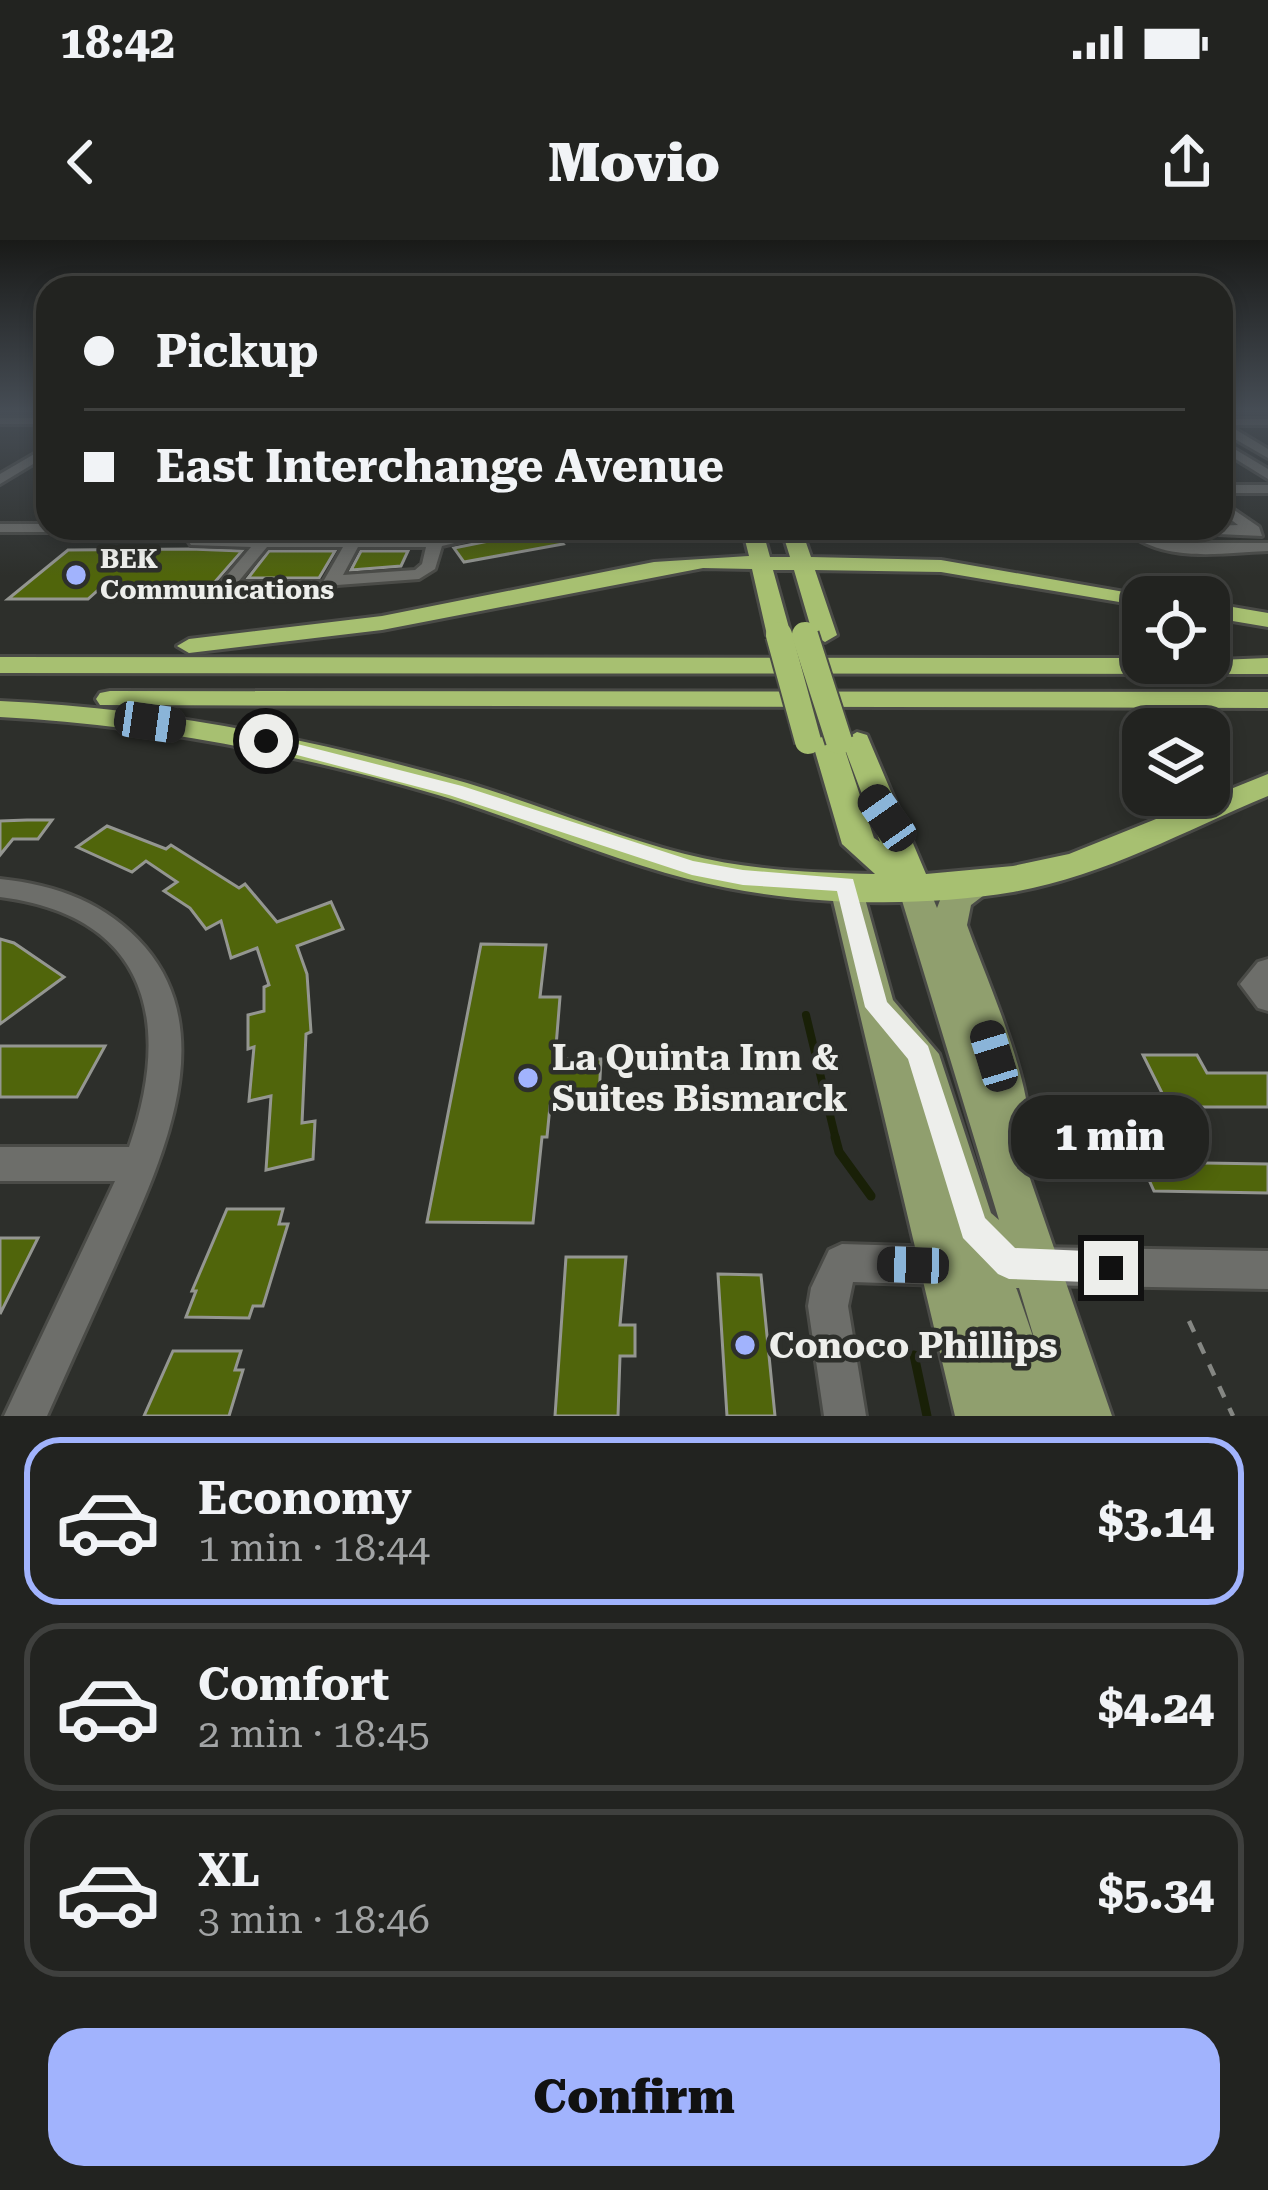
<!DOCTYPE html>
<html lang="en">
<head>
<meta charset="utf-8">
<style>
	:root { --surface:#222320; --page:#2e2f2d; --text:#f1f3f6; --muted:#a2a4a5; --line:#3f403e; --accent:#a1b3fd }
	body { margin:0; font-family:"Roboto Serif",serif; background:var(--page); color:var(--text); height:100vh; display:flex; flex-direction:column; font-size:45px; white-space:nowrap }
	* { box-sizing:border-box; margin:0 }
	p { font-size:39px; color:var(--muted) }
	.icon { flex:none; width:66px; height:66px; fill:none; stroke:currentColor; stroke-width:2; stroke-linecap:round; stroke-linejoin:round }
	.map { position:relative; height:1176px; overflow:hidden }
	.sheet { display:flex; flex-direction:column; background:var(--surface); flex:1 }
	.sheet>* { flex:none }
	.hud { position:absolute; left:36px; top:36px; width:1197px; height:264px; border-radius:36px; box-shadow:0 6px 18px #0003,0 0 0 3px var(--line); display:grid; align-content:center; height:264px; padding:0 48px; background:var(--surface) }
	.controls { position:absolute; left:1122px; top:336px; display:grid; gap:24px }
	.controls a { display:grid; place-items:center; width:108px; height:108px; border-radius:24px; background:var(--surface); box-shadow:0 6px 18px #0003,0 0 0 3px var(--line); font-size:60px }
	.end { position:absolute; width:54px; height:54px; margin:-27px; border:15px solid #edeeeb; background:#111; box-shadow:0 0 0 6px #111 }
	.from { border-radius:50% }
	.bubble { position:absolute; height:84px; border-radius:36px; background:var(--surface); box-shadow:0 6px 18px #0003,0 0 0 3px var(--line); font-size:39px; font-weight:800; line-height:84px; text-align:center }
	.car { position:absolute; width:36px; height:72px; margin:-36px -18px; border-radius:15px; box-shadow:0 0 9px 3px #0007; background:linear-gradient(#222 24%,#8ab4d8 0 40%,#222 0 76%,#8ab4d8 0 86%,#222 0) }
	.hud b { display:flex; align-items:center; gap:42px; height:114px; font-size:45px }
	.hud b+b { border-top:3px solid var(--line) }
	.hud i { width:30px; height:30px; background:var(--text) }
	ul { padding:21px 0 0; list-style:none }
	li { display:flex; align-items:center; gap:36px; height:168px; margin:0 24px 18px; padding:0 24px; border:6px solid var(--line); border-radius:36px }
	li div { flex:1 }
	li b { display:block; font-size:45px }
	li em { font-style:normal; font-weight:800 }
	li.on { border-color:var(--accent) }
	li>.icon { width:108px; height:108px; stroke-width:1.5 }
	.action { display:flex; gap:24px; margin-top:auto; padding:24px 48px }
	.action a { flex:1; height:138px; border-radius:36px; background:var(--accent); color:#111; font-size:48px; font-weight:800; line-height:138px; text-align:center }
	.status { display:flex; justify-content:space-between; align-items:center; height:84px; padding:0 60px; background:var(--surface); direction:ltr }
	.status svg { height:33px; fill:currentColor }
	header { display:flex; justify-content:space-between; align-items:center; height:156px; padding:0 48px; background:var(--surface); font-size:54px; font-weight:800 }
	.map>svg:first-child { display:block }
</style>
</head>
<body>
<div class="status"><b>18:42</b><svg viewBox="0 0 49 12"><path d="M0 12V9h3v3zM5 12V6h3v6zM10 12V3h3v9zM15 12V0h3v12zM26 1h20v11H26zM47 4h2v5h-2z"/></svg></div>
<header><svg class="icon" aria-label="back" viewBox="0 0 24 24"><path d="M15 5l-7 7 7 7"/></svg>Movio<svg class="icon" aria-label="share" viewBox="0 0 24 24"><path d="M12 15V3M7 8l5-5 5 5M5 13v7h14v-7"/></svg></header>
<div class="map">
<svg width="1268" height="1176" viewBox="0 0 1268 1176">
	<rect width="100%" height="100%" fill="#2d2f2b"/>
	<g fill="none" stroke-linecap="round" stroke-linejoin="round">
		<path stroke="#192007" stroke-width="8" d="M806 775 836 900"/>
		<g stroke="#192007" stroke-width="9">
			<path d="M835 897 839 912 871 956"/>
			<path d="M914 1115 927 1176"/>
		</g>
	</g>
	<g fill="#50650b" stroke="#949691" stroke-width="3">
		<path d="M549 289 563 304 464 322 454 308Z"/>
		<path d="M68 310 190 309 242 311 214 343 105 344 88 359H8Z"/>
		<path d="M269 311H335L319 338H248Z"/>
		<path d="M361 311H408L401 326 351 330Z"/>
		<path d="M27 580H52L38 599H13L0 615V581Z"/>
		<path d="M107 586 166 609 171 605 239 648 245 644 277 682 331 662 343 689 297 706 307 734 311 792 306 794 302 883 315 881 313 919 266 930 271 856 249 861 254 807 248 809V775L264 771V747L269 745 257 708 231 718 221 681 206 689 190 668 164 651 177 642 146 621 132 632 77 607Z"/>
		<path d="M0 699 14 703 64 737 0 784Z"/>
		<path d="M481 704 546 705 540 757H560L555 819H601L599 857 557 856 556 866H550L547 897H542L533 983 427 982Z"/>
		<path d="M0 806H105L77 857H0Z"/>
		<path d="M1143 815H1197L1207 833H1268V867H1169Z"/>
		<path d="M1141 922 1268 924V953L1154 951Z"/>
		<path d="M227 969H283L279 984H288L263 1066H253L249 1078 186 1077 196 1051H192Z"/>
		<path d="M0 998H38L0 1074Z"/>
		<path d="M566 1017H626L620 1085H635V1116H620L618 1176H555Z"/>
		<path d="M718 1034 761 1035 775 1176H727Z"/>
		<path d="M173 1111H241L235 1130H243L229 1176H144Z"/>
	</g>
	<g fill="none" stroke-linecap="round" stroke-linejoin="round">
		<defs>
			<g id="minor">
				<rect x="0" y="178" width="48" height="6"/>
				<path d="M1221 179H1268V185H1228L1268 209V218L1221 191Z"/>
				<path d="M1221 201 1268 229V239L1221 210Z"/>
				<path d="M48 206V215L0 244V234Z"/>
				<rect x="1221" y="245" width="47" height="8"/>
				<path d="M1221 261 1259 287 1262 296 1173 292 1166 288 1238 285 1221 272Z"/>
				<path d="M0 284H48V288H55L48 292H0Z"/>
				<path d="M201 288H216L208 298H259L269 291 274 292V298H349L355 288H365L363 298 424 299 418 288H432L439 298 488 288H517L442 306 435 329 419 339 337 345 328 352 143 355V349L149 347H217L251 307 191 305 189 302ZM267 307H343L323 342H238ZM358 307H426L422 324 415 330 343 335Z"/>
				<path d="M561 288H647L621 298 569 296Z"/>
				<path d="M919 288H1009L1002 292H926Z"/>
				<path d="M1123 288H1139L1177 303H1268V311C1220 313 1161 324 1123 288Z"/>
				<path d="M0 639C57 645 107 663 145 707 224 799 156 932 115 1025 92 1076 69 1126 47 1176H4L115 941H0V907H129C173 781 148 676 0 657Z"/>
				<path d="M1268 719V771L1258 768 1240 744 1258 722Z"/>
				<path d="M842 1004 943 1007 956 1013 962 1026 956 1039 943 1045 853 1042 848 1066 866 1176H824L808 1066 811 1048 829 1010Z"/>
				<path d="M1035 1007 1268 1011V1049L1035 1045 1022 1039 1016 1026 1022 1013Z"/>
			</g>
			<path id="major" d="M984 631 995 635 1000 643 971 665 967 685C985 737 1049 874 1024 921L1112 1176H955L829 644 834 636H856L861 644 893 760 939 814 991 973 999 980 897 644 902 636H924L937 668 944 650ZM1016 1048H1019L1039 1114 1017 1050Z"/>
			<g id="highway">
				<path d="M742 288H762L770 317H790L781 288H801L811 317 941 320 1153 357H1143V366L941 332 815 330 837 395 825 402 813 395 794 330H773L791 395 779 402 767 395 752 329 703 328 382 390 189 413 177 406 189 399 382 376 654 322 749 316Z"/>
				<path d="M1209 363 1268 373V387L1209 377Z"/>
				<path d="M0 417 1143 418V423L1268 418V434L0 433Z"/>
				<path d="M110 451 1268 452V468L100 465 96 459 100 453Z"/>
				<path d="M0 461C159 468 314 499 467 543 540 565 611 595 685 614 747 630 812 633 875 634L842 604 812 501 827 492 842 501 874 598 880 602 842 501 857 492 867 495 926 634 1013 626 1069 614 1268 534V556C1184 591 1104 636 1013 652 909 669 790 665 688 639 602 617 522 580 438 555 294 513 150 485 0 477Z"/>
			</g>
		</defs>
		<use href="#minor" stroke="#4a4b47" stroke-width="6"/>
		<use href="#major" stroke="#4a4b47" stroke-width="6"/>
		<use href="#highway" stroke="#4a4b47" stroke-width="6"/>
		<path stroke="#858783" stroke-width="4.5" stroke-dasharray="12 12" stroke-linecap="butt" d="M1189 1081 1233 1176"/>
		<use href="#minor" fill="#6d6e6a" fill-rule="evenodd"/>
		<use href="#major" fill="#909f6e" fill-rule="evenodd"/>
		<use href="#highway" fill="#a7c071" fill-rule="evenodd"/>
		<defs>
			<g id="highway-bridge">
				<path d="M779 395 808 501"/>
				<path d="M805 395 839 501"/>
			</g>
		</defs>
		<use href="#highway-bridge" stroke="#4a4b47" stroke-width="30" stroke-linecap="butt"/>
		<use href="#highway-bridge" stroke="#a7c071" stroke-width="26"/>
	</g>
	<linearGradient id="sky" x2="0" y2="1"><stop stop-color="#191a18"/><stop offset="0.51" stop-color="#464d55"/><stop offset="1" stop-color="#464d55" stop-opacity="0"/></linearGradient>
	<rect width="1268" height="336" fill="url(#sky)"/>
	<path fill="#edeeeb" d="M266 496 462 546 693 621 743 630 853 639 887 762 928 806 985 978 1015 1008 1111 1012 1122 1017 1126 1028 1122 1038 1111 1043 1009 1039 998 1034 963 998 908 819 865 767 837 651 743 645 692 635 449 555 259 505 257 501Z"/>
	<g fill="#a1b3fd" stroke="#2d2f2b" stroke-width="4.5">
		<circle cx="76" cy="335" r="12"/>
		<circle cx="528" cy="838" r="12"/>
		<circle cx="745" cy="1105" r="12"/>
	</g>
	<g text-anchor="middle" stroke-width="9" stroke-linejoin="round" paint-order="stroke">
		<g font-size="27" font-weight="bold" fill="#edeeeb" stroke="#2d2f2b" text-anchor="start">
			<text x="100" y="328">BEK<tspan x="100" dy="31">Communications</tspan></text>
		</g>
		<g font-size="36" font-weight="bold" fill="#edeeeb" stroke="#2d2f2b" text-anchor="start">
			<text x="552" y="830">La Quinta Inn &amp;<tspan x="552" dy="41">Suites Bismarck</tspan></text>
			<text x="769" y="1118">Conoco Phillips</text>
		</g>
	</g>
</svg>
<div class="controls">
<a><svg class="icon" aria-label="locate" viewBox="0 0 24 24"><circle cx="12" cy="12" r="6"/><path d="M12 2v4M12 18v4M2 12h4M18 12h4"/></svg></a>
<a><svg class="icon" aria-label="layers" viewBox="0 0 24 24"><path d="M12 4l9 5-9 5-9-5zM3 14l9 5 9-5"/></svg></a>
</div>
<i class="end from" style="left:266px;top:501px"></i>
<i class="end" style="left:1111px;top:1028px"></i>
<div class="bubble" style="left:1011px;top:855px;width:198px">1 min</div>
<i class="car" style="left:150px;top:482px;rotate:98deg"></i>
<i class="car" style="left:887px;top:578px;rotate:325deg"></i>
<i class="car" style="left:994px;top:816px;rotate:343deg"></i>
<i class="car" style="left:913px;top:1025px;rotate:272deg"></i>
<div class="hud">
<b><i class="from"></i>Pickup</b>
<b><i></i>East Interchange Avenue</b>
</div>
</div>
<section class="sheet">
<ul>
<li class="on"><svg class="icon" aria-label="car" viewBox="0 0 24 24"><path d="M5 17H2v-5l4-1 3-4h7l3 4 3 1v5h-3M9 17h6M6 11h13"/><circle cx="7" cy="17" r="2"/><circle cx="17" cy="17" r="2"/></svg><div><b>Economy</b><p>1 min · 18:44</p></div><em>$3.14</em></li>
<li><svg class="icon" aria-label="car" viewBox="0 0 24 24"><path d="M5 17H2v-5l4-1 3-4h7l3 4 3 1v5h-3M9 17h6M6 11h13"/><circle cx="7" cy="17" r="2"/><circle cx="17" cy="17" r="2"/></svg><div><b>Comfort</b><p>2 min · 18:45</p></div><em>$4.24</em></li>
<li><svg class="icon" aria-label="car" viewBox="0 0 24 24"><path d="M5 17H2v-5l4-1 3-4h7l3 4 3 1v5h-3M9 17h6M6 11h13"/><circle cx="7" cy="17" r="2"/><circle cx="17" cy="17" r="2"/></svg><div><b>XL</b><p>3 min · 18:46</p></div><em>$5.34</em></li>
</ul>
<div class="action"><a>Confirm</a></div>
</section>
</body>
</html>
